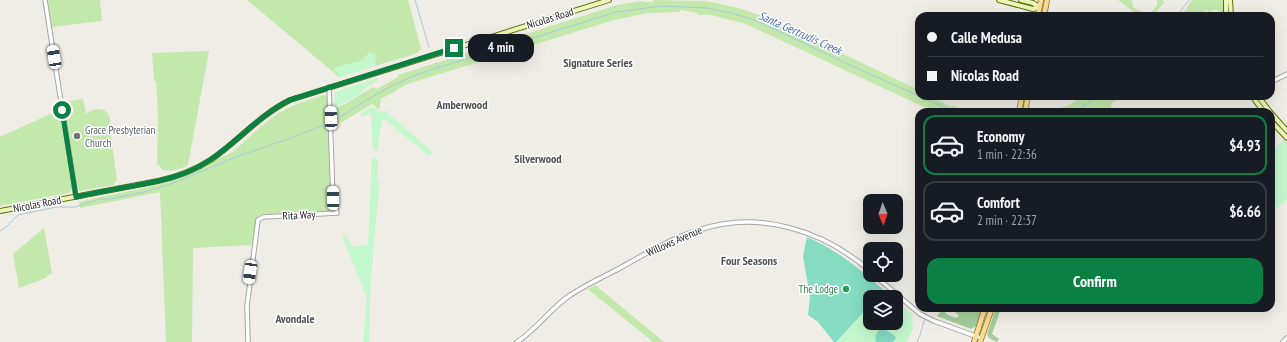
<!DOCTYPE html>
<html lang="en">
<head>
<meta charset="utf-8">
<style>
	:root { --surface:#171b24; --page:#20242c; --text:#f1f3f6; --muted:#9ea1a6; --line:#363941; --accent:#0b8043 }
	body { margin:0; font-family:"PT Sans Narrow",sans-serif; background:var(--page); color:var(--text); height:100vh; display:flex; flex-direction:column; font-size:15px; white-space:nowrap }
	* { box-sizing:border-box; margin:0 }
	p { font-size:13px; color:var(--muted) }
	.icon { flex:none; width:22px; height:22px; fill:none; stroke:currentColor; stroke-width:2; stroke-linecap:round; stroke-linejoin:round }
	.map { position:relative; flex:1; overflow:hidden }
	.drawer { position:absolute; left:915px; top:108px; width:360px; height:204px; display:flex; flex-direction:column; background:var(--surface); border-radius:12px; box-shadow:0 4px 16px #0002 }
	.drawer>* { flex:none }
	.hud { position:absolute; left:915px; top:12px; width:360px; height:88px; border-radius:12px; box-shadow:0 4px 16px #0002; display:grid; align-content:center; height:88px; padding:0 12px; background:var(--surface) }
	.needle { width:26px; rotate:178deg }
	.controls { position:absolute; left:863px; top:194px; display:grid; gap:8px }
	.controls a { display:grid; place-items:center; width:40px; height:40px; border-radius:8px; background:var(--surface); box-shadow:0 4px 16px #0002; font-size:20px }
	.end { position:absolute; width:18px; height:18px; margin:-9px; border:5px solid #0b8043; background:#fff; box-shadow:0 0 0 2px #fff }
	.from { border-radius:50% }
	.bubble { position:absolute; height:28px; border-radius:12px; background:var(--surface); box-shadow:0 4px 16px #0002; font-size:13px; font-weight:700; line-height:28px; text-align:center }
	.car { position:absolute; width:12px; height:24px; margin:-12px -6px; border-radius:5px; box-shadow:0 0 3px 1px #0007; background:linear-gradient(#fff 24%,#345 0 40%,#fff 0 76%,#345 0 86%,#fff 0) }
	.hud b { display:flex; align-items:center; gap:14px; height:38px; font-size:15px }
	.hud b+b { border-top:1px solid var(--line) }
	.hud i { width:10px; height:10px; background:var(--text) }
	ul { padding:7px 0 0; list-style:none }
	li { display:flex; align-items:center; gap:12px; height:60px; margin:0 8px 6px; padding:0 4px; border:2px solid var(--line); border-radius:12px }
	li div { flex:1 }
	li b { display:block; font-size:15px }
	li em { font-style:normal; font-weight:700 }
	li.current { border-color:var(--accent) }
	li>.icon { width:36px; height:36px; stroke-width:1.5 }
	.primary-button { display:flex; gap:8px; margin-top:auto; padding:8px 12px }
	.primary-button a { flex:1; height:46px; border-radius:12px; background:var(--accent); color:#fff; font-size:16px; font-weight:700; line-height:46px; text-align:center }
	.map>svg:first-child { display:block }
</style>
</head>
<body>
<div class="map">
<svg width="1287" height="342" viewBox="0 0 1287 342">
	<rect width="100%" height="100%" fill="#efede5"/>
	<g fill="#c3e8ac">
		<path d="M48 0H100L102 21 52 27Z"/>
		<path d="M247 0H408L421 49 418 53 339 77Z"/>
		<path d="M653 0 707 1 742 9 765 17 919 90V96H929L938 101 939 100 951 107 952 105 966 112H939L924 106V107L746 24 711 15H698L697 13 680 10V12L647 13 614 20 407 84C400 87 386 98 381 98L379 110 375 106 372 104 334 127V109L345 104 373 87 376 89 379 88 398 77V75L617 5 642 1 643 2H653Z"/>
		<path d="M1118 0H1132L1133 7 1145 14 1151 13 1157 5V0H1162L1165 2 1152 16H1139Z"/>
		<path d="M1192 0H1223L1224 16H1220V11L1215 9 1210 12 1206 10 1199 16H1181Z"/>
		<path d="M209 51 188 165C180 169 172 172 163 170L159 165H157L158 116 156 81H154L152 53Z"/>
		<path d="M324 95 328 96 329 116 327 119 328 136 330 135 332 211 330 212 260 215 256 220 252 245 193 248 192 342H166L160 192 80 208 79 202C117 192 158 189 194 172 202 169 208 164 215 160 220 157 225 156 229 154 246 142 259 126 276 115 291 105 308 100 324 95Z"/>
		<path d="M1083 96H1120L1112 103 1109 112H1051L1071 104Z"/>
		<path d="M83 99 86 114C94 107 107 106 110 119 110 120 111 121 110 122 110 124 108 125 107 127L111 137 117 180 113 185 80 191 77 188 63 102Z"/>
		<path d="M59 110 72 189 69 193 0 206V137Z"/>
		<path d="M44 228 52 273 48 275 46 278 19 288 13 254Z"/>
		<path d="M595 285 664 342H653L588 289Z"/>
	</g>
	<g fill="#a4cd9b">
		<path d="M939 308H941L948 315 956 318 959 316 955 312V308H962L966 311C970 309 977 306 983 309L976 327H974L971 329 937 316 940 312Z"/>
		<path d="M996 308H1001L992 334 999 339 997 342 989 338 987 334Z"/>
	</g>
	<g fill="#c3f8cd">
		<path d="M370 52 376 56 375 66 340 77 334 69 339 66 360 61Z"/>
		<path d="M378 78V80L364 89 360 94 338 106 334 107 335 92Z"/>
		<path d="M373 106 379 112 385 111 434 153 428 155 383 118 379 136 378 151 373 150 371 113 362 117 360 114Z"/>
		<path d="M1285 139 1287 143V199L1276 209 1271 204V152Z"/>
		<path d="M372 158 378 159 377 181 380 183C374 236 369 289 369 342H363L367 298 342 236H346L353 247 368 244Z"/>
		<path d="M896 300 912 314 913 328 907 342H836L870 305V323H896Z"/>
	</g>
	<g fill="#85dcc3">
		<path d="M807 237C839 251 858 268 884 290L878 297H870V305L836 342H834L818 322 808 315 810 297 803 256Z"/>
		<path d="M883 328 895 336 896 338 893 342H876C874 336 877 330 883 328Z"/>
	</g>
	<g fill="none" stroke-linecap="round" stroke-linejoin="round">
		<g stroke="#a6cadb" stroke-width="1">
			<path d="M415 0 429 47"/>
			<path d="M1177 16 1189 0"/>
			<path d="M436 63 439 67"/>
			<path d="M1076 112 1097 96"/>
			<path d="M332 122C362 103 390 84 424 72L616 12 662 6 707 8 732 13 757 21 852 66 955 112"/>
			<path d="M0 231 5 228 18 215 56 207H75L100 199H110L144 192 168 185 236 157 291 138 329 123"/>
			<path d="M925 315 926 308"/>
			<path d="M917 342 920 335 925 318"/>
		</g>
		<defs>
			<g id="tertiary">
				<path d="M45 0 76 197"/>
				<path d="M1271 82 1287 74"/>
				<path d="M874 275 920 314 934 321 978 337"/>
				<path d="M248 342 247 306 258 220 263 217 337 213 333 198 329 87"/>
				<path d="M517 342C537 329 550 309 569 296 585 285 603 277 620 268 645 254 670 239 699 230 759 210 823 230 870 271"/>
				<path d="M1283 342 1287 338"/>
			</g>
			<g id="secondary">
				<path d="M999 0 1033 9 1039 7"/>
				<path d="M1021 0 1033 3 1039 7"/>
				<path d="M1226 0V16"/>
				<path d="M1230 0 1231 16"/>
				<path d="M1252 96 1264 112"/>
				<path d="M1258 96 1270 112"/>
				<path d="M1271 113 1287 131"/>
				<path d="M1271 121 1287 138"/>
				<path d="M0 211 158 181C177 177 195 170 212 159 239 140 260 115 290 100L609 0"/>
			</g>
			<g id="primary">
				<path d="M1038 16 1041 0"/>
				<path d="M1044 16 1047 0"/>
				<path d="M1019 112 1022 96"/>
				<path d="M1025 112 1028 96"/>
				<path d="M974 342 985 308"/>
				<path d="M980 342 992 308"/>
			</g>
		</defs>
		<use href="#tertiary" stroke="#a5a5a5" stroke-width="5.5"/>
		<use href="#secondary" stroke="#5c7208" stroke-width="6"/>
		<use href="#primary" stroke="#947305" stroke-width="6"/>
		<use href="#tertiary" stroke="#fff" stroke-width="3.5"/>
		<use href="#secondary" stroke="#eef7ba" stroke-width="4"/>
		<use href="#primary" stroke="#f9dca0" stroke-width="4.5"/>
	</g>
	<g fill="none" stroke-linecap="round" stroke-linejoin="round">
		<path stroke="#0b8043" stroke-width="5" d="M62 110 76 197C93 193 110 190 127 187 156 182 185 177 210 160 239 141 259 115 290 100L454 48"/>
	</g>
	<circle fill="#6b7280" stroke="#fff" stroke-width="1.5" cx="77" cy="136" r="4"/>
	<circle fill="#2e9e5b" stroke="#fff" stroke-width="1.5" cx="846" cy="289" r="4"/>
	<g text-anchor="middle" stroke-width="3" stroke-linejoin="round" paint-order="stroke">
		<g font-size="11" fill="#1e1e1e" stroke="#fff">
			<text transform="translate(550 18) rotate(-17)" y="4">Nicolas Road</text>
			<text transform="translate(37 204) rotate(-11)" y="4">Nicolas Road</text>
			<text transform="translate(299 215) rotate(-3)" y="4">Rita Way</text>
			<text transform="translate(674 241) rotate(-24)" y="4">Willows Avenue</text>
		</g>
		<g font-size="11" fill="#5b616d" stroke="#fff" text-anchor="start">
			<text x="85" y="134">Grace Presbyterian<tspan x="85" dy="13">Church</tspan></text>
		</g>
		<g font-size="11" fill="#27864d" stroke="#fff" text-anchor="end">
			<text x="838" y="293">The Lodge</text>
		</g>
		<g font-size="12" font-style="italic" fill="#4e73ab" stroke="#fff">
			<text transform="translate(800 33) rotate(24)" y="4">Santa Gertrudis Creek</text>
		</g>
		<g font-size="12" font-weight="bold" fill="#515151" stroke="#fff">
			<text x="598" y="67">Signature Series</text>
			<text x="462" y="109">Amberwood</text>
			<text x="538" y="163">Silverwood</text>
			<text x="749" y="265">Four Seasons</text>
			<text x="295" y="323">Avondale</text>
		</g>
	</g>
</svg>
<div class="controls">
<a><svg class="needle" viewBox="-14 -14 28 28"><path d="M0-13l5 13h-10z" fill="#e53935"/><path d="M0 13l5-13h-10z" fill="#9ea1a6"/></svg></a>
<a><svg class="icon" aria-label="locate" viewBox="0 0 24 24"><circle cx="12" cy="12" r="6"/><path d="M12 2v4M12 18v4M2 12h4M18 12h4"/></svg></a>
<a><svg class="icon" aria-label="layers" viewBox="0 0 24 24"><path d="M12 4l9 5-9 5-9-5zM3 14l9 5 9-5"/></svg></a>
</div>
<i class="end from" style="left:62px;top:110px"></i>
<i class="end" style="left:454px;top:48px"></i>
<div class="bubble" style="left:468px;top:34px;width:66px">4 min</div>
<i class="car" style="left:54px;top:57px;rotate:351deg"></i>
<i class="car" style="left:331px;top:118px;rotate:358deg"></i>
<i class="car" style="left:333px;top:198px;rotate:359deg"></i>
<i class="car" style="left:250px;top:272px;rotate:188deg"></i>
<div class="hud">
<b><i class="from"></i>Calle Medusa</b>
<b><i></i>Nicolas Road</b>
</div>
<section class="drawer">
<ul>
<li class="current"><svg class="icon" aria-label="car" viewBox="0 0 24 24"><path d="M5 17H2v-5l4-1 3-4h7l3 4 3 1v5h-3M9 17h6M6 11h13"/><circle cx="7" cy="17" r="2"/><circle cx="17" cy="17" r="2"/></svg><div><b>Economy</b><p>1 min · 22:36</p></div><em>$4.93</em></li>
<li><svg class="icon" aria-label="car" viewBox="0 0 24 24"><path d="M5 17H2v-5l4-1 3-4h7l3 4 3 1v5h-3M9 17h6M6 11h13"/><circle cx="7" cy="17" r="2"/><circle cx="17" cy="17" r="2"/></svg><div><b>Comfort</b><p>2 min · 22:37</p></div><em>$6.66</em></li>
</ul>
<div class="primary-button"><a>Confirm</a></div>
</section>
</div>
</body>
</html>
